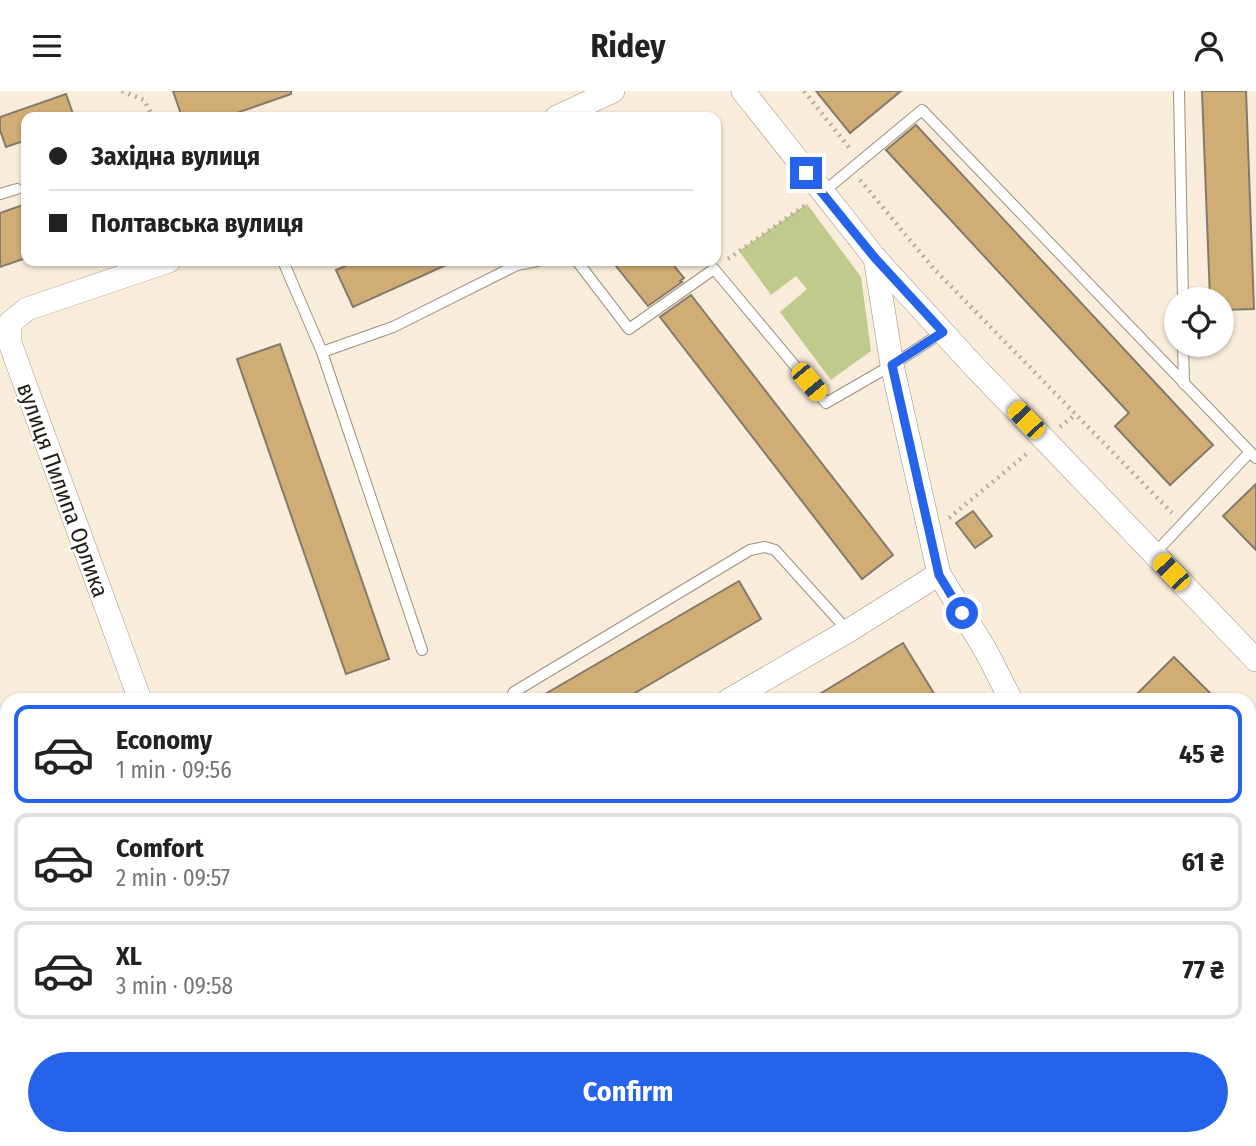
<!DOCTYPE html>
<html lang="en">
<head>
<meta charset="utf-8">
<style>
	:root { --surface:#fff; --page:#f6f6f6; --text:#222; --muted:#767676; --line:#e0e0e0; --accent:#2563eb }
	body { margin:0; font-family:"Fira Sans Condensed",sans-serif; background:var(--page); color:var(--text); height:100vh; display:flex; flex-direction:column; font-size:26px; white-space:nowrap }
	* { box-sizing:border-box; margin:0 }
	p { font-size:23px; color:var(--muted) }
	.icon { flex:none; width:38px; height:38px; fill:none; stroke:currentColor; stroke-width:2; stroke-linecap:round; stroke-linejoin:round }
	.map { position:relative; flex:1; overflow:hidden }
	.details { position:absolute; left:0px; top:602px; width:1256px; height:453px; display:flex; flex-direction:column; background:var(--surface); border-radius:21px 21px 0 0; box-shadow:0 2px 5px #0004 }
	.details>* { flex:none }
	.top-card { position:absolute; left:21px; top:21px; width:700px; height:154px; border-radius:14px; box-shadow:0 2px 5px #0004; display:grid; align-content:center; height:154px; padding:0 28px; background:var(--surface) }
	.controls { position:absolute; left:1164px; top:196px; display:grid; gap:14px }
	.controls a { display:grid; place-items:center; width:70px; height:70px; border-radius:50%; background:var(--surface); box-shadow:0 2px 5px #0004; font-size:35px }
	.end { position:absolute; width:32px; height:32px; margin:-16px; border:9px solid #2563eb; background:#fff; box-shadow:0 0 0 4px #fff }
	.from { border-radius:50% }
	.car { position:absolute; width:21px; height:42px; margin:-21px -10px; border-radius:9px; box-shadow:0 0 5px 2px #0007; background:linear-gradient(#f5c518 24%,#345 0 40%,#f5c518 0 76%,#345 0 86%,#f5c518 0) }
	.top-card b { display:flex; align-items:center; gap:24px; height:66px; font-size:26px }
	.top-card b+b { border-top:2px solid var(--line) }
	.top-card i { width:18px; height:18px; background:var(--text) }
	ul { padding:12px 0 0; list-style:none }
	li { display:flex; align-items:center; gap:21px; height:98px; margin:0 14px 10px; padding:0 14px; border:4px solid var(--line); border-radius:14px }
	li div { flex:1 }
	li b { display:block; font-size:26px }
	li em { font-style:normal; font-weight:700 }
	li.selected { border-color:var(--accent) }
	li>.icon { width:63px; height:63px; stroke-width:1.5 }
	.primary-button { display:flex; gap:14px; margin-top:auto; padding:14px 28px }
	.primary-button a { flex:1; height:80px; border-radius:42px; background:var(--accent); color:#fff; font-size:28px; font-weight:700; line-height:80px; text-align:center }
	header { display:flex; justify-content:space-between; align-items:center; height:91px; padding:0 28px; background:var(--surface); font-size:32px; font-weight:700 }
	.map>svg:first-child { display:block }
</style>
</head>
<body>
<header><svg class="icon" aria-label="menu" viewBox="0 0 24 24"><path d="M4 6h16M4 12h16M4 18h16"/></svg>Ridey<svg class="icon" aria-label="person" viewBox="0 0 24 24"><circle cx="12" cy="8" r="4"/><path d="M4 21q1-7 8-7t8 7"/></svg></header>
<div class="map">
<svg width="1256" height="1055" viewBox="0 0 1256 1055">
	<rect width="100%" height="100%" fill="#f9ecda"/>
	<path fill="#c0ca8d" d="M807 113 861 186 871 260 831 289 780 221 807 198 796 185 771 204 739 160Z"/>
	<g fill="#d0ad75" stroke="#857a6a" stroke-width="2">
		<path d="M173 0H291V3L225 26H182Z"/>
		<path d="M816 0H901L850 42Z"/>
		<path d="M1202 0H1246L1254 218 1222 219V208H1210Z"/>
		<path d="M66 3 74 26H26V49L6 56 0 39V26Z"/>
		<path d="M916 34 1213 354 1170 394 1115 335 1129 322 886 59Z"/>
		<path d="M26 113V167L0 176V122Z"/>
		<path d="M357 170H455L353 216 336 179Z"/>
		<path d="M612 170H670L684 187 680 190 682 191 648 215Z"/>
		<path d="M691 204 893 464 862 488 660 226Z"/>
		<path d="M280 253 389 568 346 583 237 268Z"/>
		<path d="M1256 393V459L1223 425Z"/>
		<path d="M973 420 992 445 975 457 956 432Z"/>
		<path d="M739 490 761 528 623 609H535Z"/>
		<path d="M903 552 938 609H810Z"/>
		<path d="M1174 566 1217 609H1131Z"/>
	</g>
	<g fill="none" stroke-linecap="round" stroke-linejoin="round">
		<defs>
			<g id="lane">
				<path d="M1179 0 1183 208"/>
				<path d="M822 102 922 19 1256 367"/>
				<path d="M0 103 17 98"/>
				<path d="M283 170 322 261 422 559"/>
				<path d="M577 170 629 238 714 178 826 312 892 274 943 241"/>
				<path d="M1183 254 1184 293"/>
				<path d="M322 261 393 236 517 174 537 170"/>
				<path d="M1154 463 1250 361"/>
				<path d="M510 609 514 601 750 459 765 456 775 459 848 540"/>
			</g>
			<g id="street">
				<path d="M743 0 875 167 971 272 1256 569"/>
				<path d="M557 26 613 0"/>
				<path d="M875 167 892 274 939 483 986 560 1011 609"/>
				<path d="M140 609 10 252V232L27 218 169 170"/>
				<path d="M729 609 848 540 939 483"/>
				<path d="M0 685 7 681"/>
				<path d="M200 1048 204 1055"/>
				<path d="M512 1048 516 1055"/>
				<path d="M1232 1048 1236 1055"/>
				<path d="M120 1055 132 1048"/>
			</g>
		</defs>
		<use href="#lane" stroke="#9c9180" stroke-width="12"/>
		<use href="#street" stroke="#9c9180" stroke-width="24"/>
		<g stroke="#b7ad9e" stroke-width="4.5" stroke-dasharray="2 5" stroke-linecap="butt">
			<path d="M122 0 144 9 153 26"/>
			<path d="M804 0 851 59"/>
			<path d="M860 89 934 178 1172 422"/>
			<path d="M728 168 807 113"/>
			<path d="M1060 336 1076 323"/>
			<path d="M949 427 1029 361"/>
		</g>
		<use href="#lane" stroke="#fff" stroke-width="10"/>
		<use href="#street" stroke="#fff" stroke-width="23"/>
	</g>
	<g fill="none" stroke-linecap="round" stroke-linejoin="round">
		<path stroke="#2563eb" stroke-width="9" d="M806 82 875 167 943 241 892 274 939 484 962 522"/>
	</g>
	<g text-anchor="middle" stroke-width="5" stroke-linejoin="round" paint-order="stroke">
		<g font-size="23" fill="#221d17" stroke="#fff">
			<text transform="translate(63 399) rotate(70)" y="8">вулиця Пилипа Орлика</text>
		</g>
	</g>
</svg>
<div class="controls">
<a><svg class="icon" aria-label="locate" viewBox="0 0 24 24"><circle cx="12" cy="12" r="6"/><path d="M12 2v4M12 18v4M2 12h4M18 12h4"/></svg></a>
</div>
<i class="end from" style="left:962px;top:522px"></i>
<i class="end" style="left:806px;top:82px"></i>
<i class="car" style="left:809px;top:291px;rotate:140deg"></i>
<i class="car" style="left:1026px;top:329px;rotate:316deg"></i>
<i class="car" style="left:1171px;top:481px;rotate:316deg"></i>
<div class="top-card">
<b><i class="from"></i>Західна вулиця</b>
<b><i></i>Полтавська вулиця</b>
</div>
<section class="details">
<ul>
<li class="selected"><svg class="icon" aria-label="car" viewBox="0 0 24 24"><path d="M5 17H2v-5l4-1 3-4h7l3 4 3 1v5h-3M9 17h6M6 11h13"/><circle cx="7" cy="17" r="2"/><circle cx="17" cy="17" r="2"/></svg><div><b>Economy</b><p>1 min · 09:56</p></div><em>45 ₴</em></li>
<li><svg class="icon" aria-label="car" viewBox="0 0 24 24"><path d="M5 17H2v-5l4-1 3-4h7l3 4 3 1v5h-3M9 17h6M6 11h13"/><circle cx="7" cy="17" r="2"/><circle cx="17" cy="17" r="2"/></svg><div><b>Comfort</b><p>2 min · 09:57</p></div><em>61 ₴</em></li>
<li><svg class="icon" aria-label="car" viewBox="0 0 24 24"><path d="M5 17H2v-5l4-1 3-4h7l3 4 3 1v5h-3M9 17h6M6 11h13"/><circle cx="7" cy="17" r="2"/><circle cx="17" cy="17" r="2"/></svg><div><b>XL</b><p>3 min · 09:58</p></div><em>77 ₴</em></li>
</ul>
<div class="primary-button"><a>Confirm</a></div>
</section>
</div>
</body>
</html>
